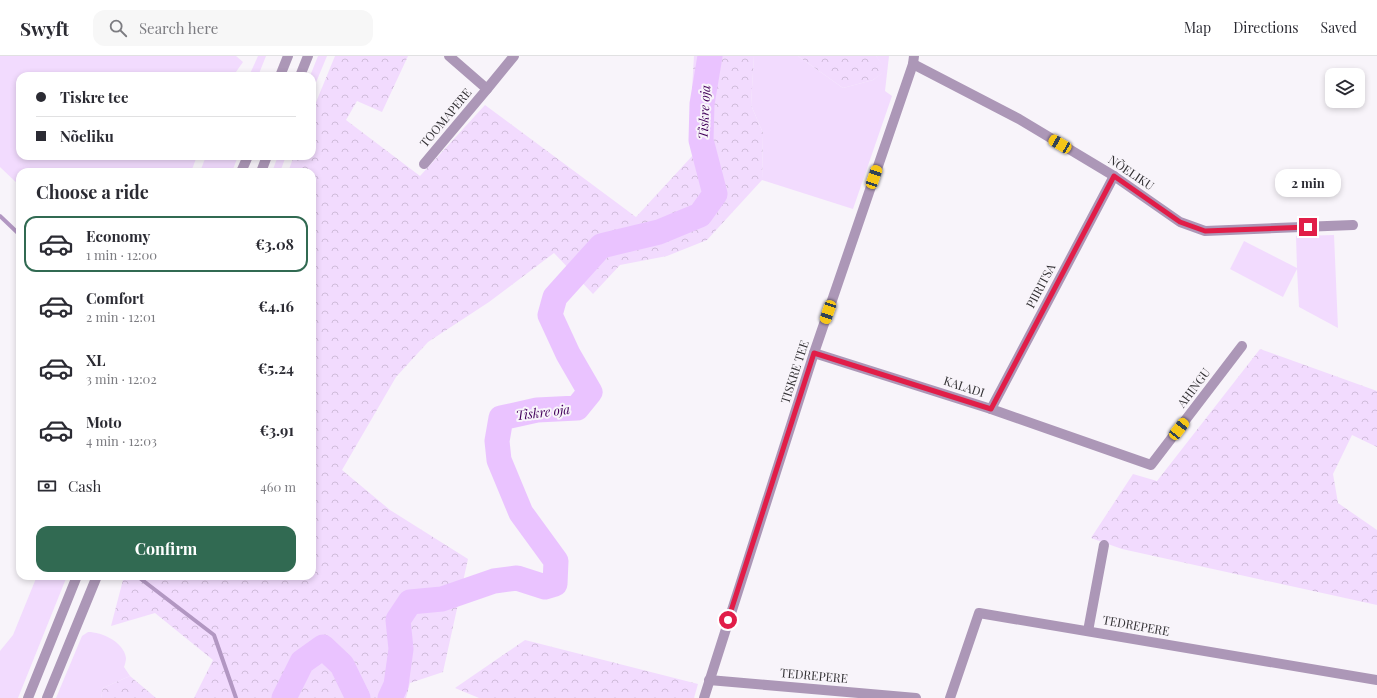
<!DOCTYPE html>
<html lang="en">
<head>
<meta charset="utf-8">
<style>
	:root { --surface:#fff; --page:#f7f7f7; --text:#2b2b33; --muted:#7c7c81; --line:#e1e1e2; --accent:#316a52 }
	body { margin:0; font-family:"Playfair Display",serif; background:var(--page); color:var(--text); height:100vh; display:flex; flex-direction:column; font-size:15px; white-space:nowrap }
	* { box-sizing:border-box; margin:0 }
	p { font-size:13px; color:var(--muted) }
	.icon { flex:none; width:22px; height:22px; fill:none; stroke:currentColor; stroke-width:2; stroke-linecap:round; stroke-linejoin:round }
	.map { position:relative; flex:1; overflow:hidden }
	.side { position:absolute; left:16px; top:112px; width:300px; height:412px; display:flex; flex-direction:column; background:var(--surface); border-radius:12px; box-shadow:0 2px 6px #0003 }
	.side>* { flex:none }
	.guide { position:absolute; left:16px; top:16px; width:300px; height:88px; border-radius:12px; box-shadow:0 2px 6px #0003; display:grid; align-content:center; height:88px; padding:0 20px; background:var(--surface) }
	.controls { position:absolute; left:1325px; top:12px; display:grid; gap:8px }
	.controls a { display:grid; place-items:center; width:40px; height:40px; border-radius:8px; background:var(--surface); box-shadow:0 2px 6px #0003; font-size:20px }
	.end { position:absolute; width:18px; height:18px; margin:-9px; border:5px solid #e11d48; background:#fff; box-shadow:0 0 0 2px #fff }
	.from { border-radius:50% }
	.bubble { position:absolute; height:28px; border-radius:12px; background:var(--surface); box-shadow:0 2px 6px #0003; font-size:13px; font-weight:700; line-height:28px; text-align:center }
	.car { position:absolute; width:12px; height:24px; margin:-12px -6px; border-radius:5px; box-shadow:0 0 3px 1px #0007; background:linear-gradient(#f5c518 24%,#345 0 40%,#f5c518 0 76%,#345 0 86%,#f5c518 0) }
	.guide b { display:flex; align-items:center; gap:14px; height:38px; font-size:15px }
	.guide b+b { border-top:1px solid var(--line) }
	.guide i { width:10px; height:10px; background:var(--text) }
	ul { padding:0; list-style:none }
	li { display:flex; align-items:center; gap:12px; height:56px; margin:0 8px 6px; padding:0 12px; border:2px solid transparent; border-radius:12px }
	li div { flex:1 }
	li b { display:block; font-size:15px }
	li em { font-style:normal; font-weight:700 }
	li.on { border-color:var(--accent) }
	li>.icon { width:36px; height:36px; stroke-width:1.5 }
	h2 { padding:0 20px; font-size:18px; line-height:48px }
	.pay { display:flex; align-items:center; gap:10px; height:44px; padding:0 20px; font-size:15px }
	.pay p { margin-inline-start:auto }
	.primary-button { display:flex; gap:8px; margin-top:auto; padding:8px 20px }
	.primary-button a { flex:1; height:46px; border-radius:12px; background:var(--accent); color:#fff; font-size:16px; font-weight:700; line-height:46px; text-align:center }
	header { display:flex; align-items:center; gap:24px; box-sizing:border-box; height:56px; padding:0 20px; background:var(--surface); border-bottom:1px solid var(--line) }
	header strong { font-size:19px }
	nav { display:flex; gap:22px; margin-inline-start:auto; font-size:14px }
	.search { width:280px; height:36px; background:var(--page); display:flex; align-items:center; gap:10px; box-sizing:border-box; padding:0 14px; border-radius:12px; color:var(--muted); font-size:15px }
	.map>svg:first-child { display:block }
</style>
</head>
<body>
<header>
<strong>Swyft</strong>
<div class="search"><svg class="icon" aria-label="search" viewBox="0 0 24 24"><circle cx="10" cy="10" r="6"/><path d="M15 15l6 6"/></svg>Search here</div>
<nav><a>Map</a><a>Directions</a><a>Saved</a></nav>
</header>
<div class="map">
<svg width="1377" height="642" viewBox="0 0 1377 642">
	<defs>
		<pattern id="forest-crowns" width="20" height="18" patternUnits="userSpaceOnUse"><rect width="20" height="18" fill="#f2dbfe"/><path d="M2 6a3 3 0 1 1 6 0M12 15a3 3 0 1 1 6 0" fill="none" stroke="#d0bcda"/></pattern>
	</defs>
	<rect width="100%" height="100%" fill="#f8f4fa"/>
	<g fill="#f2dbfe">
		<path d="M0 0H236L243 6 233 20H20V100H197L191 116H20V130L0 111Z"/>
		<path d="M258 0H266L258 20H249Z"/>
		<path d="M318 0H327L312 36V20H310Z"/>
		<path d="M754 0H798L843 32 873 24 886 14 876 0H889L885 35 892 40 853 153 762 124 763 77 751 49Z"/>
		<path d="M206 100H238L232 116H200Z"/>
		<path d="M278 100H286L280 116H272Z"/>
		<path d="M1334 179 1338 272 1299 251 1297 213 1283 241 1230 213 1244 185 1297 212 1296 180Z"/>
		<path d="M37 520H67L18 642H0V595L13 579Z"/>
		<path d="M88 576C102 576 124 586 126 602 126 604 125 609 124 611L130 620 103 632 101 642H56L82 580Z"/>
	</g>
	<g fill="url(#forest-crowns)">
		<path d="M335 0H408L382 56 357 45 346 64 420 120 485 49 636 161 694 98 689 82 694 0H754L751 49 763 77 762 124 707 184 667 200 620 209 593 238 554 197 489 246 428 286 396 321 342 414 390 454 468 503 443 616 410 627 406 642H194L213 604 155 557 111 570 124 520H312V116H288L294 100H312V56Z"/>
		<path d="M798 0H876L887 14 873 24 843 32Z"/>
		<path d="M1260 293 1377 335V391L1352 379 1333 418 1338 447 1377 474V549L1122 493 1091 482 1133 418 1157 425Z"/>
		<path d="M525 584 698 628 694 642H479L455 632Z"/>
		<path d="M130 620 156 642H101L103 632Z"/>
	</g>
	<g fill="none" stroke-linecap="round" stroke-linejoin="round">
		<g stroke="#b297c2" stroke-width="4">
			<path d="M0 160 20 179"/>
			<path d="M137 520 214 579 236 642"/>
		</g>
		<g stroke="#eac3ff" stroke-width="25">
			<path d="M284 642 302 606 323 591 342 609 358 642"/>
			<path d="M390 642 396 629 401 593 398 564 410 546 442 543 494 525 517 522 545 531 555 528 556 505 521 457 499 404 497 385 501 362 537 354 577 352 590 336 568 298 550 259 555 241 601 190 659 176 700 159 715 138 701 84 702 48 710 0"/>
		</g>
		<g stroke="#ac97b7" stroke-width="10">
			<path d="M449 0 487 33 514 0"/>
			<path d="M913 8 1019 63 1114 120 1180 166 1205 175 1353 169"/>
			<path d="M424 108 487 33"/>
			<path d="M814 297 991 353 1151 409 1242 290"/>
			<path d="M991 353 1114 120"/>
			<path d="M1088 575 1104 489"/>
			<path d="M709 624 916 642"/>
			<path d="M704 642 814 297 913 8 914 0"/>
			<path d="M950 642 979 557 1377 624"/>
		</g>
		<g stroke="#ac97b7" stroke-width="10">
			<path d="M280 20 288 0"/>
			<path d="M300 20 308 0"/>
			<path d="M241 116 248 100"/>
			<path d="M261 116 267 100"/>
			<path d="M28 642 77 520"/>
			<path d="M47 642 97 520"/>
		</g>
	</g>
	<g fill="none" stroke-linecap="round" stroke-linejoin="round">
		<path stroke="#e11d48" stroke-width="5" d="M728 564 814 297 991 353 1114 120 1180 166 1205 175 1308 171"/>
	</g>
	<g text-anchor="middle" stroke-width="4" stroke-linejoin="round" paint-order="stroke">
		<g font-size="12" fill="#312f32" stroke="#f8f4fa">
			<text transform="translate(446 62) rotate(-50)" y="4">TOOMAPERE</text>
			<text transform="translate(1131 117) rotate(34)" y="4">NÕELIKU</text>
			<text transform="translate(1041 230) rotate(-62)" y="4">PIIRITSA</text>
			<text transform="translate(795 316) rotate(-72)" y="4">TISKRE TEE</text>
			<text transform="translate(964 331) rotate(18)" y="4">KALADI</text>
			<text transform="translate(1194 332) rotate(-53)" y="4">AHINGU</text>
			<text transform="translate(1136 570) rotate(10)" y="4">TEDREPERE</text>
			<text transform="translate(814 620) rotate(5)" y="4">TEDREPERE</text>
		</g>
		<g font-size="13" font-style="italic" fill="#42005a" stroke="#f8f4fa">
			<text transform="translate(704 56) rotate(-87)" y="5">Tiskre oja</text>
			<text transform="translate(543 356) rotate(-7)" y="5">Tiskre oja</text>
		</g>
	</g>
</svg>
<div class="controls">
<a><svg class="icon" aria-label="layers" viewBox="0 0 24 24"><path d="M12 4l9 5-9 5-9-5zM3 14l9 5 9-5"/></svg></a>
</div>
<i class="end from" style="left:728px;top:564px"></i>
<i class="end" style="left:1308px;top:171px"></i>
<div class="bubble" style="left:1275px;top:113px;width:66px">2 min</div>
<i class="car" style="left:1060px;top:88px;rotate:300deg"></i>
<i class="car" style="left:874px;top:121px;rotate:19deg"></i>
<i class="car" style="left:828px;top:256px;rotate:199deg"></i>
<i class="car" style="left:1179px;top:373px;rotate:38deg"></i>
<div class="guide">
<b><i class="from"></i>Tiskre tee</b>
<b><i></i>Nõeliku</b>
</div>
<section class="side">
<h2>Choose a ride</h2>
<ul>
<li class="on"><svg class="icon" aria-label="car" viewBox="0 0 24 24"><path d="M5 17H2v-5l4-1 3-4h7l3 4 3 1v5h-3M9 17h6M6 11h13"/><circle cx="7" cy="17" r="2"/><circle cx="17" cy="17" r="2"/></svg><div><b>Economy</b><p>1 min · 12:00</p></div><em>€3.08</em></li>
<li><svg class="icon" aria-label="car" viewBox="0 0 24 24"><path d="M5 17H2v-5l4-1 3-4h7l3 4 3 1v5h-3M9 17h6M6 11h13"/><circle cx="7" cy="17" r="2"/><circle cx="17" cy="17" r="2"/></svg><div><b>Comfort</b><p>2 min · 12:01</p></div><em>€4.16</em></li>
<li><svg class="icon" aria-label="car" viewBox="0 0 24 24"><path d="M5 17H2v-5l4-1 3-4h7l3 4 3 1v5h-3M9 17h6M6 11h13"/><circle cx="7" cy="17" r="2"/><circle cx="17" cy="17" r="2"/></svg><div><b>XL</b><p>3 min · 12:02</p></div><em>€5.24</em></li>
<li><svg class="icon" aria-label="car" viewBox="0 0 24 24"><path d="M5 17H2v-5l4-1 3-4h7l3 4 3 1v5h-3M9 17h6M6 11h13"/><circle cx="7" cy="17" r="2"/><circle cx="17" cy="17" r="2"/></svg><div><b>Moto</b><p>4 min · 12:03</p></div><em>€3.91</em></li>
</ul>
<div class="pay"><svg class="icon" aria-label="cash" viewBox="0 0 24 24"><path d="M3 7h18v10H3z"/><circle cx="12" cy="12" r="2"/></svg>Cash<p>460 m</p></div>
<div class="primary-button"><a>Confirm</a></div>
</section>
</div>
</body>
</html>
